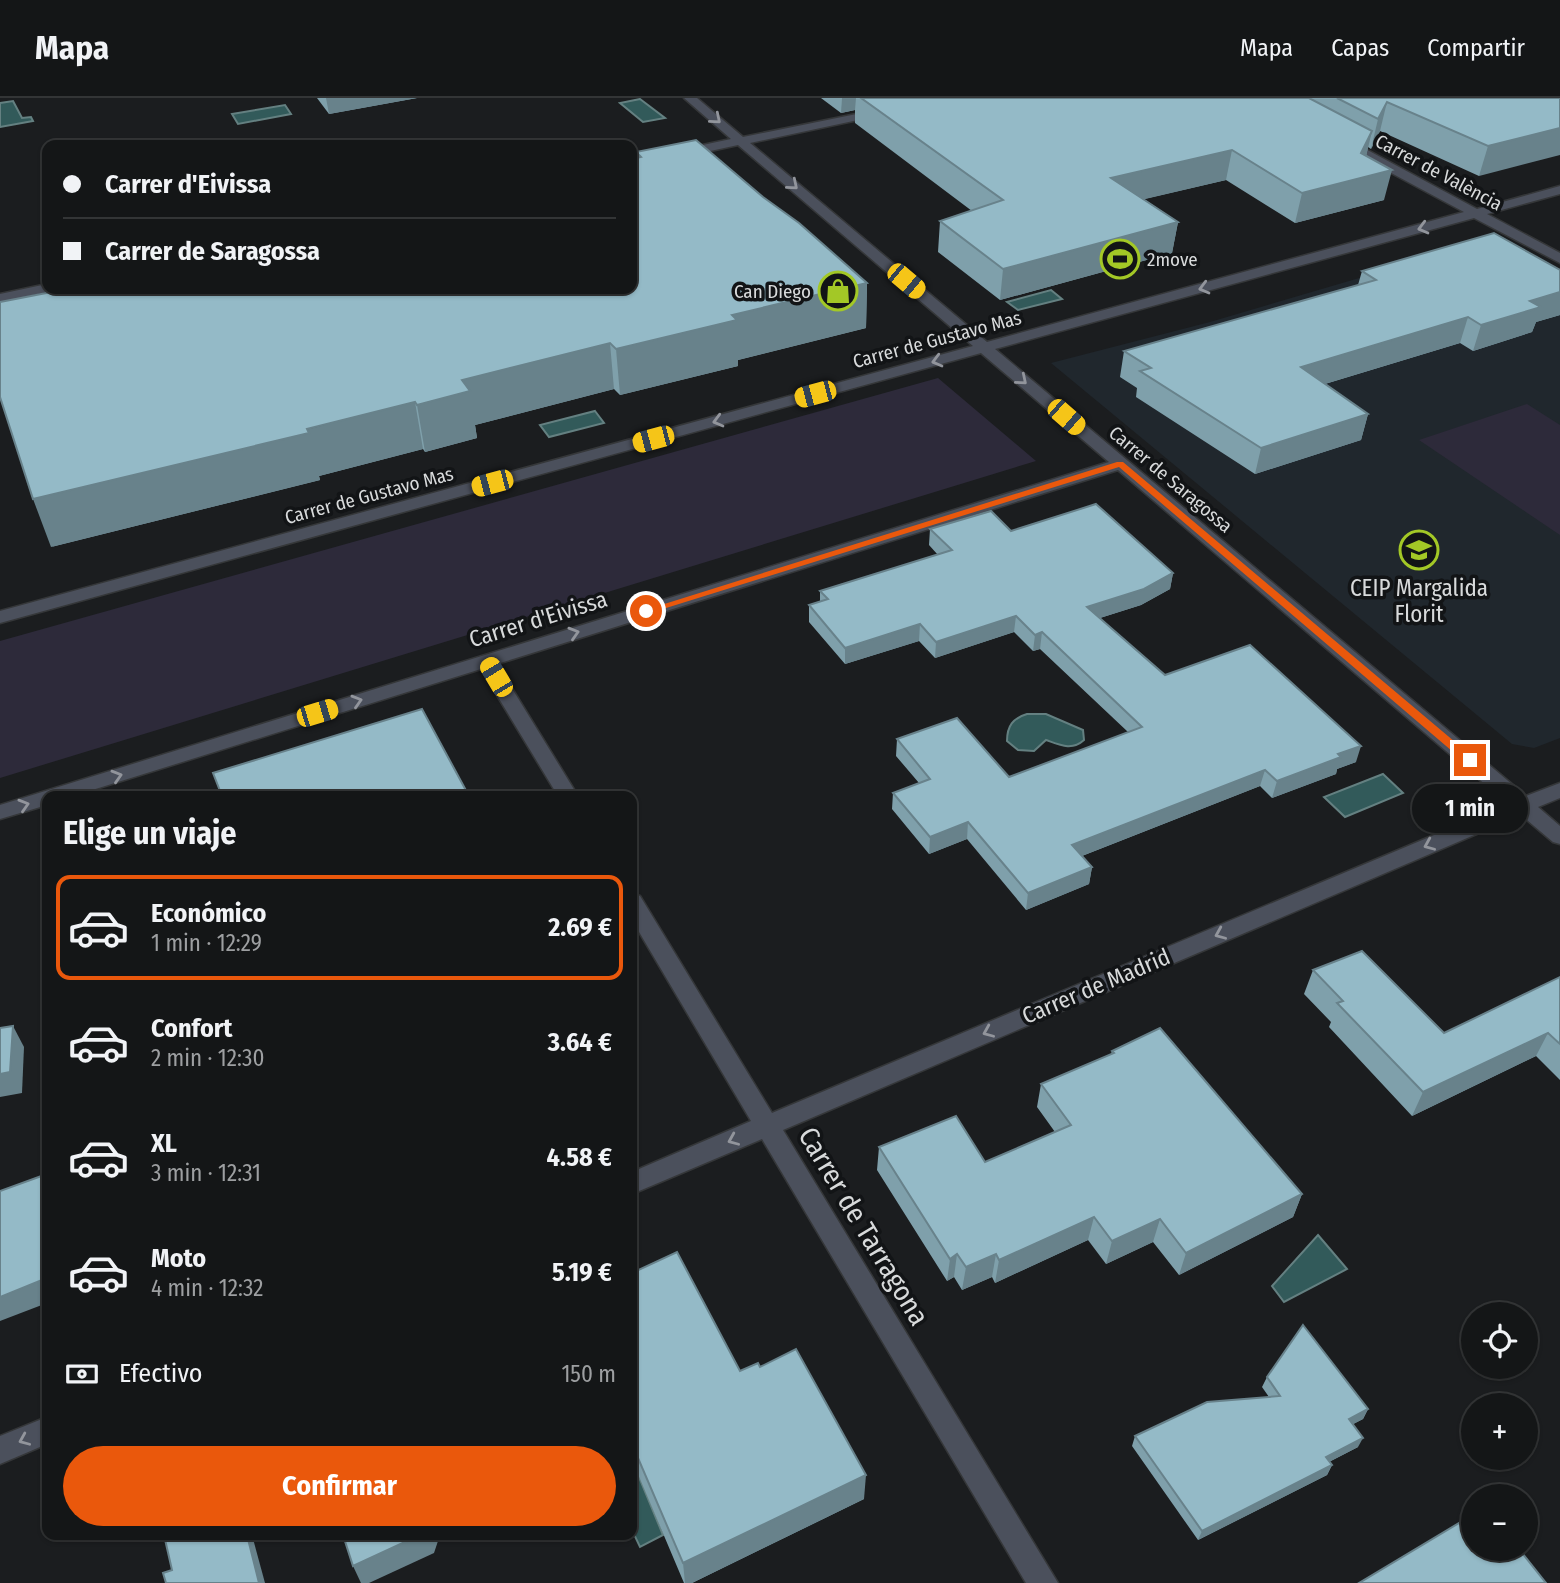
<!DOCTYPE html>
<html lang="es">
<head>
<meta charset="utf-8">
<style>
	:root { --surface:#141617; --page:#212324; --text:#f1f3f6; --muted:#9d9fa1; --line:#333536; --accent:#ea580c }
	body { margin:0; font-family:"Fira Sans Condensed",sans-serif; background:var(--page); color:var(--text); height:100vh; display:flex; flex-direction:column; font-size:26px; white-space:nowrap }
	* { box-sizing:border-box; margin:0 }
	p { font-size:23px; color:var(--muted) }
	.icon { flex:none; width:38px; height:38px; fill:none; stroke:currentColor; stroke-width:2; stroke-linecap:round; stroke-linejoin:round }
	.map { position:relative; flex:1; overflow:hidden }
	.side { position:absolute; left:42px; top:693px; width:595px; height:749px; display:flex; flex-direction:column; background:var(--surface); border-radius:14px; box-shadow:0 2px 5px #0004,0 0 0 2px var(--line) }
	.side>* { flex:none }
	.guide { position:absolute; left:42px; top:42px; width:595px; height:154px; border-radius:14px; box-shadow:0 2px 5px #0004,0 0 0 2px var(--line); display:grid; align-content:center; height:154px; padding:0 21px; background:var(--surface) }
	.fabs { position:absolute; left:1461px; top:1204px; display:grid; gap:14px }
	.fabs a { display:grid; place-items:center; width:77px; height:77px; border-radius:50%; background:var(--surface); box-shadow:0 2px 5px #0004,0 0 0 2px var(--line); font-size:35px }
	.end { position:absolute; width:32px; height:32px; margin:-16px; border:9px solid #ea580c; background:#fff; box-shadow:0 0 0 4px #fff }
	.from { border-radius:50% }
	.bubble { position:absolute; height:49px; border-radius:24px; background:var(--surface); box-shadow:0 2px 5px #0004,0 0 0 2px var(--line); font-size:23px; font-weight:700; line-height:49px; text-align:center }
	.car { position:absolute; width:21px; height:42px; margin:-21px -10px; border-radius:9px; box-shadow:0 0 5px 2px #0007; background:linear-gradient(#f5c518 24%,#345 0 40%,#f5c518 0 76%,#345 0 86%,#f5c518 0) }
	.guide b { display:flex; align-items:center; gap:24px; height:66px; font-size:26px }
	.guide b+b { border-top:2px solid var(--line) }
	.guide i { width:18px; height:18px; background:var(--text) }
	ul { padding:0; list-style:none }
	li { display:flex; align-items:center; gap:21px; height:105px; margin:0 14px 10px; padding:0 7px; border:4px solid transparent; border-radius:14px }
	li div { flex:1 }
	li b { display:block; font-size:26px }
	li em { font-style:normal; font-weight:700 }
	li.active { border-color:var(--accent) }
	li>.icon { width:63px; height:63px; stroke-width:1.5 }
	h2 { padding:0 21px; font-size:32px; line-height:84px }
	.pay { display:flex; align-items:center; gap:18px; height:77px; padding:0 21px; font-size:26px }
	.pay p { margin-inline-start:auto }
	.primary-button { display:flex; gap:14px; margin-top:auto; padding:14px 21px }
	.primary-button a { flex:1; height:80px; border-radius:42px; background:var(--accent); color:#fff; font-size:28px; font-weight:700; line-height:80px; text-align:center }
	header { display:flex; align-items:center; gap:42px; box-sizing:border-box; height:98px; padding:0 35px; background:var(--surface); border-bottom:2px solid var(--line) }
	header strong { font-size:33px }
	nav { display:flex; gap:38px; margin-inline-start:auto; font-size:24px }
	.map>svg:first-child { display:block }
</style>
</head>
<body>
<header>
<strong>Mapa</strong>
<nav><a>Mapa</a><a>Capas</a><a>Compartir</a></nav>
</header>
<div class="map">
<svg width="1560" height="1485" viewBox="0 0 1560 1485">
	<rect width="100%" height="100%" fill="#1b1d1f"/>
	<path fill="#20272d" d="M1485 143 1560 184V640L1534 650 1512 646 1051 265 1210 224Z"/>
	<g fill="#2d2a3a">
		<path d="M938 280 1036 363 0 680V543Z"/>
		<path d="M1527 306 1560 327V437L1419 342Z"/>
	</g>
	<g fill="#325a5a" stroke="#648081" stroke-width="2">
		<path d="M640 1 665 20 643 24 620 5Z"/>
		<path d="M13 3 22 20 31 19 33 23 0 29V5Z"/>
		<path d="M285 7 291 16 238 26 232 16Z"/>
		<path d="M1051 192 1062 201 1018 212 1007 204Z"/>
		<path d="M595 313 604 325 549 339 540 327Z"/>
		<path d="M1027 616H1046L1083 632 1084 642C1072 653 1060 647 1046 642L1034 653 1018 652 1007 643C1007 628 1013 620 1027 616Z"/>
		<path d="M1383 676 1403 695 1345 719 1324 699Z"/>
		<path d="M1318 1137 1347 1171 1284 1204 1272 1188Z"/>
		<path d="M632 1362 663 1437 640 1449 632 1432Z"/>
	</g>
	<g fill="none" stroke-linecap="round" stroke-linejoin="round">
		<defs>
			<g id="street">
				<path d="M684 0H697L743 39 886 10V16L750 45 987 244 1464 114 1339 47V41H1347L1477 111 1560 88V96L1487 116 1560 155V165L1474 120 995 251 1526 698 1560 685V700L1538 709 1560 728V746L1553 744 1521 717 783 1032 1058 1485H1026L762 1041 632 1096V1074L751 1023 632 822V796L640 798 772 1015 1508 706 1118 372 497 566 578 698H558L481 571 73 698H47V707L0 721V707L1109 364 981 255 0 525V513L973 248 738 47 632 70V62L731 41Z"/>
				<path d="M47 186V191H54L52 193 0 204V196Z"/>
				<path d="M47 1319V1346L0 1366V1338Z"/>
			</g>
		</defs>
		<use href="#street" stroke="#353739" stroke-width="3"/>
		<use href="#street" fill="#4b505c" fill-rule="evenodd"/>
	</g>
	<g fill="#7fa0ab">
		<path d="M317 0H417L329 16Z"/>
		<path d="M821 0H1560L1479 78 1380 33 1371 51 1368 49 1366 58 1384 102 1295 125 1226 82 1144 101 1178 124 1172 155 1000 202 938 154 940 123 972 113 855 25V12L841 15Z"/>
		<path d="M636 54 763 99 867 185 866 230 738 262V268L620 297 614 291 475 327 477 340 425 354 423 351 319 378 320 382 51 449 632 191Z"/>
		<path d="M1560 172V217L1536 224 1532 234 1473 253 1460 245 1325 286 1368 316 1361 342 1255 376 1136 299 1137 290 1120 279 1124 253 1358 187 1362 173Z"/>
		<path d="M930 431 1011 433 1173 475 1170 491 1141 507 1100 520 1165 577 1356 664 1337 671 1336 676 1272 700 1260 688 1082 758 1092 769 1089 786 1026 812 967 741 929 756 892 711 893 695 919 685 896 658 897 641 1009 679 1128 634 1040 551 1033 553 1014 534 935 560 919 543 845 566 809 524V507L820 504V493L938 457 929 447Z"/>
		<path d="M1313 872 1444 935 1560 879V982L1536 958 1412 1018 1329 929 1331 924 1304 896Z"/>
		<path d="M1112 953 1302 1096 1293 1119 1179 1177 1153 1144 1106 1166 1088 1142 995 1185 992 1179 962 1192 954 1179 947 1183 877 1072 879 1049 985 1064 1055 1034 1037 1009 1041 986 1111 956Z"/>
		<path d="M632 1175 740 1273 760 1269 864 1401 692 1485H684L632 1362Z"/>
		<path d="M1267 1279 1368 1311 1363 1321 1353 1326 1358 1349 1329 1364 1332 1367 1327 1377 1198 1442 1132 1348 1135 1338 1269 1299 1262 1289Z"/>
	</g>
	<g fill="#68828b">
		<path d="M326 0H417L329 16Z"/>
		<path d="M842 0H856L855 12 841 15Z"/>
		<path d="M1387 4 1380 33 1371 51 1378 21Z"/>
		<path d="M1560 30V57L1479 78 1488 48Z"/>
		<path d="M1372 33 1365 63 1392 72 1384 102 1295 125 1302 95 1361 55Z"/>
		<path d="M1232 52 1226 82 1107 110 1111 80Z"/>
		<path d="M1178 124 1172 155 1000 202 1003 171Z"/>
		<path d="M867 185 866 230 738 262V268L620 297 616 251 732 217Z"/>
		<path d="M1560 194V217L1536 224 1532 234 1473 253 1481 227 1530 203Z"/>
		<path d="M1468 219 1460 245 1295 295 1301 269Z"/>
		<path d="M610 245 614 291 475 327 477 340 425 354 417 307 462 282Z"/>
		<path d="M415 304 423 351 319 378 320 382 51 449 33 401Z"/>
		<path d="M1368 316 1361 342 1255 376 1261 350Z"/>
		<path d="M1173 475 1170 491 1141 507 1084 525 1087 509Z"/>
		<path d="M1016 518 1014 534 935 560 936 544Z"/>
		<path d="M920 526 919 543 845 566V550Z"/>
		<path d="M1042 534 1040 551 1033 553 1035 537Z"/>
		<path d="M1361 648 1356 664 1337 671 1336 676 1272 700 1277 683 1338 656Z"/>
		<path d="M1265 672 1260 688 1069 763 1072 747Z"/>
		<path d="M968 724 967 741 929 756 930 739Z"/>
		<path d="M1092 769 1089 786 1026 812 1028 795Z"/>
		<path d="M13 928 24 949 22 995 0 999V976Z"/>
		<path d="M1548 935 1536 958 1412 1018 1423 994Z"/>
		<path d="M1302 1096 1293 1119 1179 1177 1186 1155Z"/>
		<path d="M1094 1119 1088 1142 995 1185 999 1162Z"/>
		<path d="M1160 1121 1153 1144 1106 1166 1112 1143Z"/>
		<path d="M957 1156 954 1179 947 1183 950 1161Z"/>
		<path d="M996 1156 992 1179 962 1192 966 1169Z"/>
		<path d="M47 1180V1205L0 1223V1199Z"/>
		<path d="M1368 1311 1363 1321 1344 1331 1349 1321Z"/>
		<path d="M1363 1340 1358 1349 1321 1368 1326 1359Z"/>
		<path d="M1332 1367 1327 1377 1198 1442 1202 1433Z"/>
		<path d="M866 1377 864 1401 692 1485H685L683 1465Z"/>
		<path d="M247 1437H252L265 1485H259Z"/>
		<path d="M420 1437H440L434 1455 369 1485H361L353 1468Z"/>
	</g>
	<g fill="#94bac7" stroke="#68828b" stroke-width="2">
		<path d="M861 0H1309L1372 33 1361 55 1392 72 1302 95 1232 52 1111 80 1178 124 1003 171 940 123 1003 102Z"/>
		<path d="M1337 0H1560V30L1488 48 1387 4 1378 21Z"/>
		<path d="M696 42 763 99 799 125 867 185 732 217 737 222 616 251 610 245 462 282 470 293 417 307 415 304 307 331 309 335 33 401 0 299V204L67 191H632V61L641 59 636 54Z"/>
		<path d="M1494 135 1560 172V194L1530 203 1541 209 1481 227 1468 219 1301 269 1368 316 1261 350 1140 273 1151 270 1124 253 1376 182 1362 173Z"/>
		<path d="M1096 406 1173 475 1144 491 1087 509 1165 577 1250 547 1361 648 1338 656 1341 659 1277 683 1265 672 1072 747 1092 769 1028 795 968 724 930 739 893 695 930 681 897 641 957 620 1009 679 1142 629 1042 534 1035 537 1016 518 936 544 920 526 845 550 809 507 828 501 820 493 952 452 930 431 991 413 1011 433Z"/>
		<path d="M422 611 469 698H222L213 675Z"/>
		<path d="M1362 853 1444 935 1560 879V946L1548 935 1423 994 1337 905 1343 903 1313 872Z"/>
		<path d="M13 928 10 974 0 976V930Z"/>
		<path d="M1160 930 1302 1096 1186 1155 1160 1121 1112 1143 1094 1119 999 1162 996 1156 966 1169 957 1156 950 1161 879 1049 956 1018 985 1064 1071 1027 1041 986 1114 955 1112 953Z"/>
		<path d="M47 1076V1180L0 1199V1093Z"/>
		<path d="M677 1154 740 1273 758 1265 760 1269 796 1251 866 1377 683 1465 632 1346V1175Z"/>
		<path d="M1303 1227 1368 1311 1349 1321 1363 1340 1326 1359 1332 1367 1202 1433 1135 1338 1207 1304 1280 1298 1267 1279Z"/>
		<path d="M1474 1416V1451H1519L1546 1485H1359Z"/>
		<path d="M164 1437H247L259 1485H166L163 1475 172 1472Z"/>
		<path d="M343 1437H420L353 1468Z"/>
	</g>
	<defs><path id="oneway-chevron" d="M-2-3.5L2.5 0L-2 3.5" fill="none" stroke-width="1.6" stroke-linecap="round" stroke-linejoin="round" transform="scale(1.75)"/></defs>
	<g stroke="#92959c">
		<use href="#oneway-chevron" transform="translate(716 21) rotate(40)"/>
		<use href="#oneway-chevron" transform="translate(793 87) rotate(40)"/>
		<use href="#oneway-chevron" transform="translate(1423 130) rotate(165)"/>
		<use href="#oneway-chevron" transform="translate(1204 190) rotate(165)"/>
		<use href="#oneway-chevron" transform="translate(937 263) rotate(165)"/>
		<use href="#oneway-chevron" transform="translate(1022 282) rotate(40)"/>
		<use href="#oneway-chevron" transform="translate(718 323) rotate(165)"/>
		<use href="#oneway-chevron" transform="translate(574 535) rotate(-17)"/>
		<use href="#oneway-chevron" transform="translate(357 603) rotate(-17)"/>
		<use href="#oneway-chevron" transform="translate(117 678) rotate(-17)"/>
		<use href="#oneway-chevron" transform="translate(24 707) rotate(-17)"/>
		<use href="#oneway-chevron" transform="translate(1429 747) rotate(157)"/>
		<use href="#oneway-chevron" transform="translate(1220 836) rotate(157)"/>
		<use href="#oneway-chevron" transform="translate(988 934) rotate(157)"/>
		<use href="#oneway-chevron" transform="translate(733 1042) rotate(157)"/>
		<use href="#oneway-chevron" transform="translate(24 1342) rotate(157)"/>
	</g>
	<path fill="#ea580c" d="M1117 364H1123L1474 660V665H1466L1119 369 650 515 642 513Z"/>
	<defs>
		<symbol id="stadium-ring" viewBox="-11 -11 22 22"><circle r="9.5" fill="#121416" stroke="#a3c826" stroke-width="1.5"/><path d="M0-5a6.5 5 0 1 0 0 10a6.5 5 0 1 0 0-10ZM-3.5-1.8h7v3.6h-7Z" fill="#a3c826"/></symbol>
		<symbol id="shop-ring" viewBox="-11 -11 22 22"><circle r="9.5" fill="#121416" stroke="#a3c826" stroke-width="1.5"/><path d="M-5-2.5h2.3a2.7 3.5 0 0 1 5.4 0H5L5.5 6h-11ZM-1.5-2.5h3a1.5 2.3 0 0 0-3 0Z" fill="#a3c826"/></symbol>
		<symbol id="school-ring" viewBox="-11 -11 22 22"><circle r="9.5" fill="#121416" stroke="#a3c826" stroke-width="1.5"/><path d="M0-5L7-2L0 1L-7-2ZM-4 1L0 2.5L4 1V4Q0 6-4 4Z" fill="#a3c826"/></symbol>
	</defs>
	<g fill-rule="evenodd">
		<use href="#stadium-ring" x="1098" y="139" width="44" height="44"/>
		<use href="#shop-ring" x="816" y="171" width="44" height="44"/>
		<use href="#school-ring" x="1397" y="430" width="44" height="44"/>
	</g>
	<g text-anchor="middle" stroke-width="7" stroke-linejoin="round" paint-order="stroke">
		<g font-size="19" fill="#d8dadb" stroke="#121416">
			<text transform="translate(1439 74) rotate(28)" y="7">Carrer de València</text>
			<text transform="translate(937 241) rotate(-15)" y="7">Carrer de Gustavo Mas</text>
			<text transform="translate(1171 381) rotate(40)" y="7">Carrer de Saragossa</text>
			<text transform="translate(369 397) rotate(-15)" y="7">Carrer de Gustavo Mas</text>
		</g>
		<g font-size="19" fill="#d8dadb" stroke="#121416" text-anchor="start">
			<text x="1147" y="168">2move</text>
			<text x="811" y="200" text-anchor="end">Can Diego</text>
		</g>
		<g font-size="23" fill="#d8dadb" stroke="#121416">
			<text x="1419" y="498">CEIP Margalida<tspan x="1419" dy="26">Florit</tspan></text>
		</g>
		<g font-size="23" fill="#d8dadb" stroke="#121416">
			<text transform="translate(538 521) rotate(-17)" y="8">Carrer d'Eivissa</text>
			<text transform="translate(1096 888) rotate(-23)" y="8">Carrer de Madrid</text>
		</g>
		<g font-size="28" fill="#d8dadb" stroke="#121416">
			<text transform="translate(864 1128) rotate(59)" y="10">Carrer de Tarragona</text>
		</g>
	</g>
</svg>
<div class="fabs">
<a><svg class="icon" aria-label="locate" viewBox="0 0 24 24"><circle cx="12" cy="12" r="6"/><path d="M12 2v4M12 18v4M2 12h4M18 12h4"/></svg></a>
<a>+</a>
<a>−</a>
</div>
<i class="end from" style="left:646px;top:513px"></i>
<i class="end" style="left:1470px;top:662px"></i>
<div class="bubble" style="left:1412px;top:686px;width:116px">1 min</div>
<i class="car" style="left:906px;top:183px;rotate:130deg"></i>
<i class="car" style="left:815px;top:296px;rotate:255deg"></i>
<i class="car" style="left:1066px;top:319px;rotate:131deg"></i>
<i class="car" style="left:653px;top:341px;rotate:255deg"></i>
<i class="car" style="left:492px;top:385px;rotate:255deg"></i>
<i class="car" style="left:496px;top:579px;rotate:329deg"></i>
<i class="car" style="left:317px;top:615px;rotate:73deg"></i>
<div class="guide">
<b><i class="from"></i>Carrer d'Eivissa</b>
<b><i></i>Carrer de Saragossa</b>
</div>
<section class="side">
<h2>Elige un viaje</h2>
<ul>
<li class="active"><svg class="icon" aria-label="car" viewBox="0 0 24 24"><path d="M5 17H2v-5l4-1 3-4h7l3 4 3 1v5h-3M9 17h6M6 11h13"/><circle cx="7" cy="17" r="2"/><circle cx="17" cy="17" r="2"/></svg><div><b>Económico</b><p>1 min · 12:29</p></div><em>2.69 €</em></li>
<li><svg class="icon" aria-label="car" viewBox="0 0 24 24"><path d="M5 17H2v-5l4-1 3-4h7l3 4 3 1v5h-3M9 17h6M6 11h13"/><circle cx="7" cy="17" r="2"/><circle cx="17" cy="17" r="2"/></svg><div><b>Confort</b><p>2 min · 12:30</p></div><em>3.64 €</em></li>
<li><svg class="icon" aria-label="car" viewBox="0 0 24 24"><path d="M5 17H2v-5l4-1 3-4h7l3 4 3 1v5h-3M9 17h6M6 11h13"/><circle cx="7" cy="17" r="2"/><circle cx="17" cy="17" r="2"/></svg><div><b>XL</b><p>3 min · 12:31</p></div><em>4.58 €</em></li>
<li><svg class="icon" aria-label="car" viewBox="0 0 24 24"><path d="M5 17H2v-5l4-1 3-4h7l3 4 3 1v5h-3M9 17h6M6 11h13"/><circle cx="7" cy="17" r="2"/><circle cx="17" cy="17" r="2"/></svg><div><b>Moto</b><p>4 min · 12:32</p></div><em>5.19 €</em></li>
</ul>
<div class="pay"><svg class="icon" aria-label="cash" viewBox="0 0 24 24"><path d="M3 7h18v10H3z"/><circle cx="12" cy="12" r="2"/></svg>Efectivo<p>150 m</p></div>
<div class="primary-button"><a>Confirmar</a></div>
</section>
</div>
</body>
</html>
